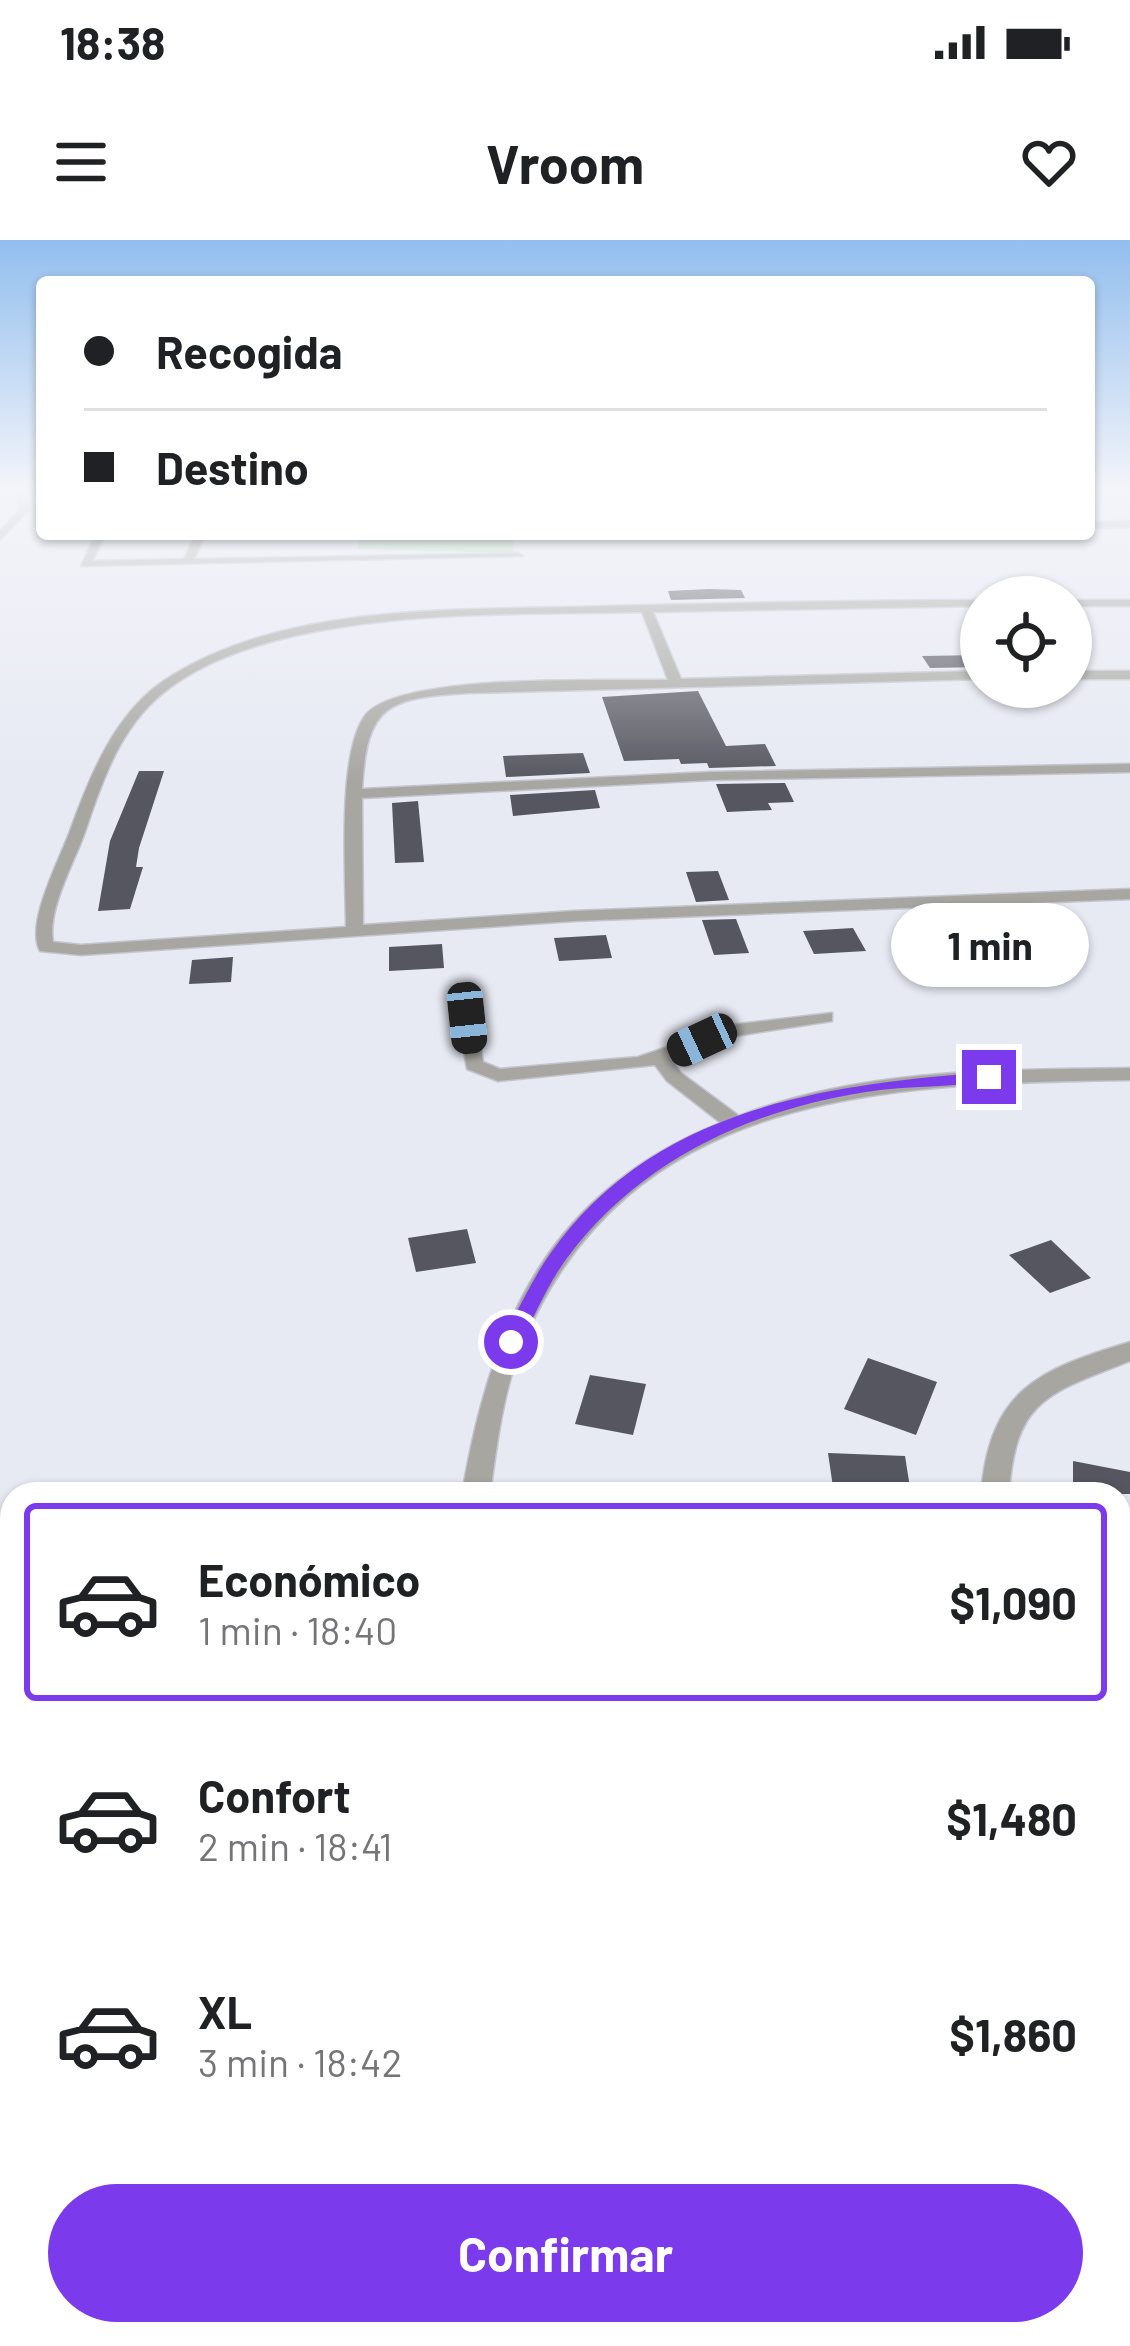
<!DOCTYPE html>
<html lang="es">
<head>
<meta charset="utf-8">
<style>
	:root { --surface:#fff; --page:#f2f2f2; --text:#202124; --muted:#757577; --line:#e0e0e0; --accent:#7c3aed }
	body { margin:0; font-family:Barlow,sans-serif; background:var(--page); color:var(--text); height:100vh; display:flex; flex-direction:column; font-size:45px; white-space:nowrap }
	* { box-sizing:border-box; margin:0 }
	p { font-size:39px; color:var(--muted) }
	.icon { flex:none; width:66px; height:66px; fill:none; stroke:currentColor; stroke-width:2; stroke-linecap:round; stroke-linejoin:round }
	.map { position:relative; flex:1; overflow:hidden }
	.drawer { position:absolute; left:0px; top:1242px; width:1131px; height:864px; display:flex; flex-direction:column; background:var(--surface); border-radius:36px 36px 0 0; box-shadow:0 3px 9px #0004 }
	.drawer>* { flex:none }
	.hud { position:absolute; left:36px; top:36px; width:1059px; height:264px; border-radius:12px; box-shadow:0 3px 9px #0004; display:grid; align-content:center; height:264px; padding:0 48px; background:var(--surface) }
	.buttons { position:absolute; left:960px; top:336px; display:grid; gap:24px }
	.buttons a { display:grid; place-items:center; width:132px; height:132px; border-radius:50%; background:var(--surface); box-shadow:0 3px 9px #0004; font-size:60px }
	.end { position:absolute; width:54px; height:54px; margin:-27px; border:15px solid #7c3aed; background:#fff; box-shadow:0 0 0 6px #fff }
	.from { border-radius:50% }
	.bubble { position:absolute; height:84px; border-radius:42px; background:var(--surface); box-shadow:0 3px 9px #0004; font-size:39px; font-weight:700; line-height:84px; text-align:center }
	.car { position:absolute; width:36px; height:72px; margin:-36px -18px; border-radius:15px; box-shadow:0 0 9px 3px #0007; background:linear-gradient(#222 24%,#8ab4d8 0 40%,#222 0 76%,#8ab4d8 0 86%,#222 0) }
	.hud b { display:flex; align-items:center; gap:42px; height:114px; font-size:45px }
	.hud b+b { border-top:3px solid var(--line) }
	.hud i { width:30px; height:30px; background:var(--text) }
	ul { padding:21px 0 0; list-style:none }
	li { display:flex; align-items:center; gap:36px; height:198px; margin:0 24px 18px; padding:0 24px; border:6px solid transparent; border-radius:12px }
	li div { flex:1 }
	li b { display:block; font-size:45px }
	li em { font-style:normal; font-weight:700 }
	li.current { border-color:var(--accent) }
	li>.icon { width:108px; height:108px; stroke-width:1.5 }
	.cta { display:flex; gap:24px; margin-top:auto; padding:24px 48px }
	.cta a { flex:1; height:138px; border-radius:72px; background:var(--accent); color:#fff; font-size:48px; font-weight:700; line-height:138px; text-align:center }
	.status { display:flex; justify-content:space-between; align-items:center; height:84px; padding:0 60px; background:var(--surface); direction:ltr }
	.status svg { height:33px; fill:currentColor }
	header { display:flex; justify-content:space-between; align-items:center; height:156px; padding:0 48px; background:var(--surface); font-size:54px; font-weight:700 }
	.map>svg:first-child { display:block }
</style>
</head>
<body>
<div class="status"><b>18:38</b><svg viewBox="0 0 49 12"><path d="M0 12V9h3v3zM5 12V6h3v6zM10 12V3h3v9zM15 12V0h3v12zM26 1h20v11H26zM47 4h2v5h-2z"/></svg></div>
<header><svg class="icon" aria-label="menu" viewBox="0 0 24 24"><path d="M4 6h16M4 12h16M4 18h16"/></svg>Vroom<svg class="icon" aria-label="heart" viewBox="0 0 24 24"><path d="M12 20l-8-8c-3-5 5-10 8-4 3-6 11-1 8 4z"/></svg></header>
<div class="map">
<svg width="1130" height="2106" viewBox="0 0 1130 2106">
	<rect width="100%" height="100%" fill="#e7e9f3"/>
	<path fill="#b0e4b6" d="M360 294H512L514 313 358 309Z"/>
	<g fill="#55565f">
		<path d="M709 349 741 350 745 358 671 360 668 351Z"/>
		<path d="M981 415V427L930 428 922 416Z"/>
		<path d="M698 451 726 506 765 504 776 526 709 528 707 523 681 524 679 519 624 521 602 457Z"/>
		<path d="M583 513 590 533 506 537 503 516Z"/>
		<path d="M139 531H164L139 608 136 627H143L130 669 98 671 110 601Z"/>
		<path d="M785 543 794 562 768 563 772 570 727 572 716 544Z"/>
		<path d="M595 550 600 568 513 576 510 555Z"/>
		<path d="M418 561 424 622 395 623 392 563Z"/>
		<path d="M718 631 729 660 696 662 686 632Z"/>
		<path d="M736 679 749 713 714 715 702 680Z"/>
		<path d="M853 688 866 711 814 714 803 691Z"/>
		<path d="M606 695 612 718 559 721 554 698Z"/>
		<path d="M442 704 444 728 389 731V707Z"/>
		<path d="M233 717 231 742 189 744 192 720Z"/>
		<path d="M467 989 476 1023 416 1032 408 998Z"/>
		<path d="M1051 1000 1091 1038 1050 1053 1009 1015Z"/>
		<path d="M868 1118 937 1142 916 1195 844 1169Z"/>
		<path d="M590 1135 646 1144 633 1195 575 1184Z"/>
		<path d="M828 1213 905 1216 911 1254H834Z"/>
		<path d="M1073 1221 1130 1232V1254H1073Z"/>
	</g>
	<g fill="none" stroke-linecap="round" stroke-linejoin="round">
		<defs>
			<g id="street">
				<path d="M15 249H23L29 270 0 300V291L19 270Z"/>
				<path d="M1130 281V287L1089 288V282Z"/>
				<path d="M96 294H106L92 321 184 319 196 294H206L194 319 518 313 523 316 81 326Z"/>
				<path d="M585 294H647L642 297Z"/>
				<path d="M981 360V366L653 372 681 439 981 431V439L469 453C387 458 367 464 362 549L711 532 1130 524V532L711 540 362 558 363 685 574 671 1130 649V659L574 681 81 715 40 711C25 684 59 621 70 591 90 536 114 474 165 440 285 360 469 371 608 366 732 363 857 360 981 360ZM642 372 668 440C611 441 394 432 364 477 337 517 346 637 346 687L81 705 53 702C47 668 75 622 86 589 101 544 118 495 154 461 259 363 505 376 642 372Z"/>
				<rect x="1071" y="360" width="59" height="6"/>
				<rect x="1071" y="431" width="59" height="8"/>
				<path d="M467 771 476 777 483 822 500 829 638 817 731 785 832 773V781L735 796 671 819 681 833 739 876C861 828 1001 830 1130 828V840C891 844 630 847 523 1103 503 1150 497 1204 490 1254H462C491 1082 550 950 721 883L667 841 655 825 498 841 467 829 458 777Z"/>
				<path d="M1130 1102V1121C1049 1153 1015 1159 1009 1254H981C990 1150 1037 1130 1130 1102Z"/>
				<path d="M1119 1566 1130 1571V1627L1119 1623Z"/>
				<path d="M1130 1987V2029L1119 2030V1988Z"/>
				<rect x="424" y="2094" width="44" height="12"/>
				<path d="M520 2094H564L565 2106H521Z"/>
			</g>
		</defs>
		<use href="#street" stroke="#c3c5ce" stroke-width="3"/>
		<use href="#street" fill="#a7a6a1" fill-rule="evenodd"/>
	</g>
	<linearGradient id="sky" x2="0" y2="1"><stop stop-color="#93beee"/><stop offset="0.46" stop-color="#f4f5fa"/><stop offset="1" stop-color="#f4f5fa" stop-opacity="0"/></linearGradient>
	<rect width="1130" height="543" fill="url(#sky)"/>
	<path fill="#7c3aed" d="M989 832 997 837 995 840C953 848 909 845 866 852 749 870 639 921 567 1018 547 1045 534 1078 518 1107L511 1109 501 1102C517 1073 531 1041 550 1014 653 867 824 845 989 832Z"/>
</svg>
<div class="buttons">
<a><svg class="icon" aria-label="locate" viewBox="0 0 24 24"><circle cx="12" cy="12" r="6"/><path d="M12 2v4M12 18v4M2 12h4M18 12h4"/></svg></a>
</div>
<i class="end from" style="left:511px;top:1102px"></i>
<i class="end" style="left:989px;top:837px"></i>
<div class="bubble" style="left:891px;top:663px;width:198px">1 min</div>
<i class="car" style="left:467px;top:778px;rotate:174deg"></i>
<i class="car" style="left:702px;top:800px;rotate:245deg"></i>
<div class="hud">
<b><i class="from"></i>Recogida</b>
<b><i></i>Destino</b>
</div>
<section class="drawer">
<ul>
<li class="current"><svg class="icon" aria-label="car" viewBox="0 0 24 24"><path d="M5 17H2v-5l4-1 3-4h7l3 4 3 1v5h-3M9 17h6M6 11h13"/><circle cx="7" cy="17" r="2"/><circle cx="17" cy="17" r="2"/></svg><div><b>Económico</b><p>1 min · 18:40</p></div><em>$1,090</em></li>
<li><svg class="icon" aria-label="car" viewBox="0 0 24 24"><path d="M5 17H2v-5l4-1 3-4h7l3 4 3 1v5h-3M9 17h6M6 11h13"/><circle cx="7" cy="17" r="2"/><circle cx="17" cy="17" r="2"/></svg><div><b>Confort</b><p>2 min · 18:41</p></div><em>$1,480</em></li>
<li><svg class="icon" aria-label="car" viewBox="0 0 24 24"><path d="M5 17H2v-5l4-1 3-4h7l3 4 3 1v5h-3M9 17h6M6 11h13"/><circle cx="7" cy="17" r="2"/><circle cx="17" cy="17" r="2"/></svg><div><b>XL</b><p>3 min · 18:42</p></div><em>$1,860</em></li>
</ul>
<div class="cta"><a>Confirmar</a></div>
</section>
</div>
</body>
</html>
